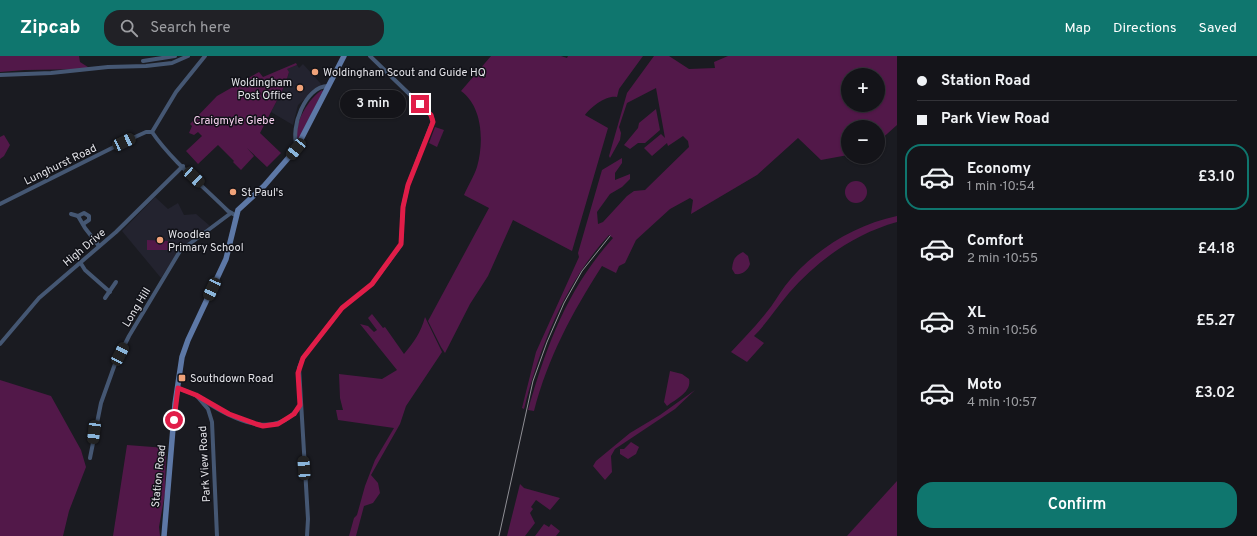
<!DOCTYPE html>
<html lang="en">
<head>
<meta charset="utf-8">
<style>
	:root { --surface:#141419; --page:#212126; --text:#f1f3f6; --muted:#9d9ea2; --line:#333338; --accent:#0f766e }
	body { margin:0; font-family:Overpass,sans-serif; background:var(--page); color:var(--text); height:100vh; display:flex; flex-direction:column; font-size:15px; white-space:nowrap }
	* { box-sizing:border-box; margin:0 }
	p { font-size:13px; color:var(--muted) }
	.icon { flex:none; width:22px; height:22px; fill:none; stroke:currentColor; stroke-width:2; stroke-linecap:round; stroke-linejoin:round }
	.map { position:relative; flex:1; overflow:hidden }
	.panel { display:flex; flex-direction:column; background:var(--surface); width:360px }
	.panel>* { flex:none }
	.hud { display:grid; align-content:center; height:88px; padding:0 20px; background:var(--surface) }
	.buttons { position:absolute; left:841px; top:12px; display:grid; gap:8px }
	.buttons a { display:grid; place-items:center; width:44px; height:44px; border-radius:50%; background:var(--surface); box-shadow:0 1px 3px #0004,0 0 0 1px var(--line); font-size:20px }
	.end { position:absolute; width:18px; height:18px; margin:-9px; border:5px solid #e11d48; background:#fff; box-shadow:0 0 0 2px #fff }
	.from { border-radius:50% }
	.bubble { position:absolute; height:28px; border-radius:14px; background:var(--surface); box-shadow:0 1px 3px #0004,0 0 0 1px var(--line); font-size:13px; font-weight:600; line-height:28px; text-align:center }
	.car { position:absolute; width:12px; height:24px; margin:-12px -6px; border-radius:5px; box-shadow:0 0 3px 1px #0007; background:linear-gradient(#222 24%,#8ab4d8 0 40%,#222 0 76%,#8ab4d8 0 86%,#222 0) }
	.hud b { display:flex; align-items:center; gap:14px; height:38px; font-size:15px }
	.hud b+b { border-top:1px solid var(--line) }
	.hud i { width:10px; height:10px; background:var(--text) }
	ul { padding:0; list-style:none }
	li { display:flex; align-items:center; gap:12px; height:66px; margin:0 8px 6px; padding:0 12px; border:2px solid transparent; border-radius:16px }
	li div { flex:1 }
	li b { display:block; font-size:15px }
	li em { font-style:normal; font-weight:600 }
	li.on { border-color:var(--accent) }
	li>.icon { width:36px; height:36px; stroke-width:1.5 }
	.button { display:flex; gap:8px; margin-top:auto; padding:8px 20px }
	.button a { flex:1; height:46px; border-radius:16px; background:var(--accent); color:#fff; font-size:16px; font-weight:600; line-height:46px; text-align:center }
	header { display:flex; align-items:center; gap:24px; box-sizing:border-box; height:56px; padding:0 20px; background:var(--accent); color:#fff }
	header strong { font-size:19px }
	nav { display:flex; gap:22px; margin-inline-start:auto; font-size:14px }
	.search { width:280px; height:36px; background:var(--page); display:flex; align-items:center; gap:10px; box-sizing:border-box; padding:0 14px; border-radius:16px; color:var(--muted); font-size:15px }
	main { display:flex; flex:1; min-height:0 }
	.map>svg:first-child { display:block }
</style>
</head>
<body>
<header>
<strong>Zipcab</strong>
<div class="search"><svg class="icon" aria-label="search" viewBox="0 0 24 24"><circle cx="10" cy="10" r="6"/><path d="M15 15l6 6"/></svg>Search here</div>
<nav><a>Map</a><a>Directions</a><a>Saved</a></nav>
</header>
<main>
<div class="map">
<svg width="897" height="480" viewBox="0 0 897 480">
	<rect width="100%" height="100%" fill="#1a1b21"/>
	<g fill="#23232f">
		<path d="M303 8 321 28 298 49 293 69 271 56 285 29 289 16 286 13 297 9 299 12Z"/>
		<path d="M155 141 168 153 178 147 184 159 196 158 210 170 179 194 161 222 122 175Z"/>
	</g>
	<g fill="#521849" fill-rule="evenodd">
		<path d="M0 0H79L80 6 91 13 25 14 0 16Z"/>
		<path d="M491 0H561L567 2 568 0H643L619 33 617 41C606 39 591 51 585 59L608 72 572 195 513 164 488 220 470 248 445 297 441 291 428 265 489 152 464 139C468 130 474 120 477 111 484 86 483 51 461 35Z"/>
		<path d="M654 0H669L689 13 715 12 714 6 728 0H897V69L878 86V71H848V99L821 104 798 82 757 119 691 158 693 144 690 142 670 153 636 184 625 207 619 210 616 217 602 210C572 257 548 301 534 355L528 354C546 291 567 233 613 182L609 179C565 227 540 290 524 353L522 352 536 296 579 201 578 197 602 114 622 102V107L615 117V124L630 118V123L622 131 610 138 597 156 598 168 603 166 627 140 634 135 645 134 689 91 688 85 683 80 668 90 667 87 652 100 644 92 661 78 665 82 656 32 627 47 619 71 621 77 620 84 610 102 609 100 627 37ZM848 19H878V49H848Z"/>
		<path d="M296 7 297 9 287 13 289 16 285 29 260 77 281 97 267 111 247 92 254 100 241 114 233 106 234 105 218 89 198 108 186 95 202 80 198 76 194 79 189 77 192 70 190 68 217 40 259 16 263 21Z"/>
		<path d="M322 34 323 35 298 84C292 69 309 42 322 34Z"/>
		<path d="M656 53 660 74 645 87H638L630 93 624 89 638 72 639 67Z"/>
		<path d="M435 71 444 74 437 91 429 87Z"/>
		<path d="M4 79 10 89 4 100 0 103V81Z"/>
		<circle cx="856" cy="136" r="11"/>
		<path d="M897 160V166C854 178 818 204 789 237 777 251 767 267 754 280L764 287 747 306 731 296C743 283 755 271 766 257 773 249 778 239 785 230 812 195 854 169 897 160Z"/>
		<path d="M147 184 168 185V194H147Z"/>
		<path d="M743 196 748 200 750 208C748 214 743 219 735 218L732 213C733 205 734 200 743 196Z"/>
		<path d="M372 258 383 272 385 271 404 298C414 286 421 276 425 261L442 296 406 350 400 368 371 419 378 427 380 437 373 447 364 450 356 480H349L354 462 357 459 365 430 375 404 394 372 338 364 336 354H343L340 342 339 318 382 323 397 314 360 268 368 270 374 276 377 274 368 262Z"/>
		<path d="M670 315 682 318 689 323C692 336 676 343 667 350L664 346Z"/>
		<path d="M0 324 51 340 81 394 86 411 69 455 63 480H0Z"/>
		<path d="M695 334 675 353 615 393 611 400 612 416 605 424 593 410 596 405 630 377 660 359Z"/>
		<path d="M631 386 639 391 636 398 628 403 620 398V393H624Z"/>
		<path d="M127 389 166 392 165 437 159 471 160 480H113Z"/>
		<path d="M897 425V480H847Z"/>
		<path d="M520 428 524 432 560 442 550 454 536 444 531 451 533 453 530 457 535 467 525 480H507Z"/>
		<path d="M544 468 549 471 551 468 560 475 556 480H535Z"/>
	</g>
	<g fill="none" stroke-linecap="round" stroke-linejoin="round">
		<g stroke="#455773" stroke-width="4">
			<path d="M143 5 175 0"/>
			<path d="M0 19 51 17 108 11 146 10 172 7 188 0"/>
			<path d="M152 76C171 104 204 131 228 155L235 159"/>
			<path d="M297 90C290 72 305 30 328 30"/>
			<path d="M0 148 124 86 146 76H152L176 36 205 0"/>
			<path d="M71 158 78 160 85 172 99 190"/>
			<path d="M78 160 84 157 89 160V164L83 168"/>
			<path d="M80 206 85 214 110 236"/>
			<path d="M105 242 116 226"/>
			<path d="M0 288 39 242 116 176 183 110"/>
			<path d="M178 332C183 334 190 336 195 339 201 341 206 346 211 349 239 366 277 383 300 350"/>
			<path d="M196 339 208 353 212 366 217 480"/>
			<path d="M90 402 101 347 115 308 129 280 180 195 231 157"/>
			<path d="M307 480 308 463 299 312 303 302 342 252 372 228 401 189 403 151 408 129 433 65 431 59 370 0"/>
		</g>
		<path stroke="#5d78a6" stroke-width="5.5" d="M164 480 175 348 182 301 188 284 226 203 238 154 264 130 296 93 344 0"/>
		<path stroke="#8f8f95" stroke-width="1" d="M499 480 533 325 547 286 564 247 582 215 610 180"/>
	</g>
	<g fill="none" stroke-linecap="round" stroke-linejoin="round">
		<path stroke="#e11d48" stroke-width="5" d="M174 364 178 332 196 339 229 358 256 368 263 370 278 368 294 358 300 349 298 317 303 302 342 252 372 228 401 188 403 151 408 129 433 66 431 59 420 48"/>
	</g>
	<g fill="#f0a279" stroke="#111218" stroke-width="1.5">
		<circle cx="315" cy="16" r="4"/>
		<circle cx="300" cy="32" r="4"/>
		<circle cx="233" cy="136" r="4"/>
		<circle cx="160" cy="184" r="4"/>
		<rect x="178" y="318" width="8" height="8" rx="2"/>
	</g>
	<g text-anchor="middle" stroke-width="3" stroke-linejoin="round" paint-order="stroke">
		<g font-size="11" fill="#e2e2e7" stroke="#111218" text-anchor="start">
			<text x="323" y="20">Woldingham Scout and Guide HQ</text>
			<text x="292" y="30" text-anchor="end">Woldingham<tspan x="292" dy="13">Post Office</tspan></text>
			<text x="241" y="140">St Paul's</text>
			<text x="168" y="182">Woodlea<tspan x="168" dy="13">Primary School</tspan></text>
			<text x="190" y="326">Southdown Road</text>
		</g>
		<g font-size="11" fill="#fad3f1" stroke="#111218">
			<text x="234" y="68">Craigmyle Glebe</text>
		</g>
		<g font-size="11" fill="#e2e2e7" stroke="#111218">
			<text transform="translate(60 108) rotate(-26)" y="4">Lunghurst Road</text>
			<text transform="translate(84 191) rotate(-40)" y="4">High Drive</text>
			<text transform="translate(136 251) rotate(-59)" y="4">Long Hill</text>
			<text transform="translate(204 408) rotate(-93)" y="4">Park View Road</text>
			<text transform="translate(158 420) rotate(-84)" y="4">Station Road</text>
		</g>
	</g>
</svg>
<div class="buttons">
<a>+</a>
<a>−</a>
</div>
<i class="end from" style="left:174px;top:364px"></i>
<i class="end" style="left:420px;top:48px"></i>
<div class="bubble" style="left:340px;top:34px;width:66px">3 min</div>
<i class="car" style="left:124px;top:86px;rotate:65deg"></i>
<i class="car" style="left:296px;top:93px;rotate:219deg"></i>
<i class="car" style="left:194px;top:121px;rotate:133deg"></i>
<i class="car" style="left:212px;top:233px;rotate:205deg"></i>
<i class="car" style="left:120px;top:298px;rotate:27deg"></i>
<i class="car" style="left:94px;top:376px;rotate:187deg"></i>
<i class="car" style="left:304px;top:412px;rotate:356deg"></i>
</div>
<section class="panel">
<div class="hud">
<b><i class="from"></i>Station Road</b>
<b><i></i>Park View Road</b>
</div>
<ul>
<li class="on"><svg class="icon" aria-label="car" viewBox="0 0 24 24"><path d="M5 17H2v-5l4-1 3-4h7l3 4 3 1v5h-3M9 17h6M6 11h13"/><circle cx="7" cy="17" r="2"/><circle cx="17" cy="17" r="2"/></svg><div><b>Economy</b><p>1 min · 10:54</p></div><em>£3.10</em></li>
<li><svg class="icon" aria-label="car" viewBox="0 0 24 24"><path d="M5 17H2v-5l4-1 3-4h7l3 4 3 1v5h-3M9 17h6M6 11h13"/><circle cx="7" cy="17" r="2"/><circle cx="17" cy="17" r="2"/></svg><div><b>Comfort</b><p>2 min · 10:55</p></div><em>£4.18</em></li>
<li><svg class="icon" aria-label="car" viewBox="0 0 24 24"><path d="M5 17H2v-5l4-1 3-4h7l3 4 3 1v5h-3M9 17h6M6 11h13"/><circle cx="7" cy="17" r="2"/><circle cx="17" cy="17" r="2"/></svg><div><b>XL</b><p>3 min · 10:56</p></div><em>£5.27</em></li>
<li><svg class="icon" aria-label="car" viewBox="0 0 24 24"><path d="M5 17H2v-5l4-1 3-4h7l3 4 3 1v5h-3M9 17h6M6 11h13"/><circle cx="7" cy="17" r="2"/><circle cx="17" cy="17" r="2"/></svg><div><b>Moto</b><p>4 min · 10:57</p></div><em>£3.02</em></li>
</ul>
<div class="button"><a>Confirm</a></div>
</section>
</main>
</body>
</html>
